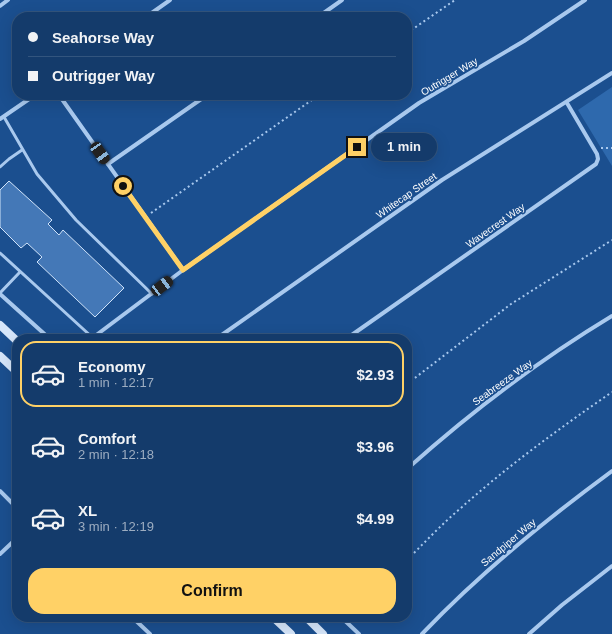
<!DOCTYPE html>
<html lang="en">
<head>
<meta charset="utf-8">
<style>
	:root { --surface:#143b6b; --page:#214673; --text:#f1f3f6; --muted:#9dadc1; --line:#33557e; --accent:#ffd166 }
	body { margin:0; font-family:Arial,sans-serif; background:var(--page); color:var(--text); height:100vh; display:flex; flex-direction:column; font-size:15px; white-space:nowrap }
	* { box-sizing:border-box; margin:0 }
	p { font-size:13px; color:var(--muted) }
	.icon { flex:none; width:22px; height:22px; fill:none; stroke:currentColor; stroke-width:2; stroke-linecap:round; stroke-linejoin:round }
	.map { position:relative; flex:1; overflow:hidden }
	.panel { position:absolute; left:12px; top:334px; width:400px; height:288px; display:flex; flex-direction:column; background:var(--surface); border-radius:16px; box-shadow:0 4px 16px #0002,0 0 0 1px var(--line) }
	.panel>* { flex:none }
	.banner { position:absolute; left:12px; top:12px; width:400px; height:88px; border-radius:16px; box-shadow:0 4px 16px #0002,0 0 0 1px var(--line); display:grid; align-content:center; height:88px; padding:0 16px; background:var(--surface) }
	.end { position:absolute; width:18px; height:18px; margin:-9px; border:5px solid #ffd166; background:#111; box-shadow:0 0 0 2px #111 }
	.from { border-radius:50% }
	.bubble { position:absolute; height:28px; border-radius:14px; background:var(--surface); box-shadow:0 4px 16px #0002,0 0 0 1px var(--line); font-size:13px; font-weight:800; line-height:28px; text-align:center }
	.car { position:absolute; width:12px; height:24px; margin:-12px -6px; border-radius:5px; box-shadow:0 0 3px 1px #0007; background:linear-gradient(#222 24%,#8ab4d8 0 40%,#222 0 76%,#8ab4d8 0 86%,#222 0) }
	.banner b { display:flex; align-items:center; gap:14px; height:38px; font-size:15px }
	.banner b+b { border-top:1px solid var(--line) }
	.banner i { width:10px; height:10px; background:var(--text) }
	ul { padding:7px 0 0; list-style:none }
	li { display:flex; align-items:center; gap:12px; height:66px; margin:0 8px 6px; padding:0 8px; border:2px solid transparent; border-radius:16px }
	li div { flex:1 }
	li b { display:block; font-size:15px }
	li em { font-style:normal; font-weight:800 }
	li.current { border-color:var(--accent) }
	li>.icon { width:36px; height:36px; stroke-width:1.5 }
	.action { display:flex; gap:8px; margin-top:auto; padding:8px 16px }
	.action a { flex:1; height:46px; border-radius:16px; background:var(--accent); color:#111; font-size:16px; font-weight:800; line-height:46px; text-align:center }
	.map>svg:first-child { display:block }
</style>
</head>
<body>
<div class="map">
<svg width="612" height="634" viewBox="0 0 612 634">
	<rect width="100%" height="100%" fill="#1b4f8f"/>
	<path fill="#2e69ad" d="M612 87V166L578 110Z"/>
	<path fill="#4478b7" stroke="#cfe3fa" d="M9 181 52 220 48 224 59 235 63 230 124 288 95 317 37 262 42 257 27 243 21 248 0 227V190Z"/>
	<g fill="none" stroke-linecap="round" stroke-linejoin="round">
		<g stroke="#a9c9ee" stroke-width="2" stroke-dasharray="2 3" stroke-linecap="butt">
			<path d="M407 33 455 0"/>
			<path d="M601 148H612"/>
			<path d="M151 213 319 95"/>
			<path d="M407 384 511 304 612 240"/>
			<path d="M407 560C425 542 443 523 462 507 509 465 560 428 612 392"/>
		</g>
		<g stroke="#a9c9ee" stroke-width="3">
			<path d="M4 117 37 174 76 220 152 294"/>
			<path d="M0 167 9 159 22 150"/>
			<path d="M0 253 93 338"/>
			<path d="M0 293 20 272"/>
		</g>
		<g stroke="#a9c9ee" stroke-width="4">
			<path d="M0 6 8 0"/>
			<path d="M146 17 170 0"/>
			<path d="M318 17 342 0"/>
			<path d="M59 95 183 270"/>
			<path d="M0 119 35 95"/>
			<path d="M108 164 207 95"/>
			<path d="M0 294 50 339"/>
			<path d="M91 339 183 270 419 103 524 41 585 0"/>
			<path d="M216 339 442 180 612 73"/>
			<path d="M346 339 596 164 598 159 597 154 567 103"/>
			<path d="M407 469C471 412 539 360 612 316"/>
			<path d="M0 491 17 508"/>
			<path d="M0 554 17 538"/>
			<path d="M132 617 150 634"/>
			<path d="M341 617 359 634"/>
			<path d="M422 634C480 573 544 521 612 471"/>
			<path d="M529 634 562 605 612 566"/>
		</g>
		<g stroke="#d6e6fa" stroke-width="8">
			<path d="M0 325 17 341"/>
			<path d="M0 356 17 372"/>
			<path d="M273 617 291 634"/>
			<path d="M306 617 323 634"/>
		</g>
	</g>
	<g fill="none" stroke-linecap="round" stroke-linejoin="round">
		<path stroke="#ffd166" stroke-width="5" d="M123 186 183 270 357 147"/>
	</g>
	<g text-anchor="middle" stroke-width="3.5" stroke-linejoin="round" paint-order="stroke">
		<g font-size="10" fill="#fff" stroke="#1b4f8f">
			<text transform="translate(449 76) rotate(-31)" y="4">Outrigger Way</text>
			<text transform="translate(406 195) rotate(-35)" y="4">Whitecap Street</text>
			<text transform="translate(495 225) rotate(-35)" y="4">Wavecrest Way</text>
			<text transform="translate(502 382) rotate(-36)" y="4">Seabreeze Way</text>
			<text transform="translate(508 542) rotate(-40)" y="4">Sandpiper Way</text>
		</g>
	</g>
</svg>
<i class="end from" style="left:123px;top:186px"></i>
<i class="end" style="left:357px;top:147px"></i>
<div class="bubble" style="left:371px;top:133px;width:66px">1 min</div>
<i class="car" style="left:100px;top:153px;rotate:145deg"></i>
<i class="car" style="left:162px;top:286px;rotate:53deg"></i>
<div class="banner">
<b><i class="from"></i>Seahorse Way</b>
<b><i></i>Outrigger Way</b>
</div>
<section class="panel">
<ul>
<li class="current"><svg class="icon" aria-label="car" viewBox="0 0 24 24"><path d="M5 17H2v-5l4-1 3-4h7l3 4 3 1v5h-3M9 17h6M6 11h13"/><circle cx="7" cy="17" r="2"/><circle cx="17" cy="17" r="2"/></svg><div><b>Economy</b><p>1 min · 12:17</p></div><em>$2.93</em></li>
<li><svg class="icon" aria-label="car" viewBox="0 0 24 24"><path d="M5 17H2v-5l4-1 3-4h7l3 4 3 1v5h-3M9 17h6M6 11h13"/><circle cx="7" cy="17" r="2"/><circle cx="17" cy="17" r="2"/></svg><div><b>Comfort</b><p>2 min · 12:18</p></div><em>$3.96</em></li>
<li><svg class="icon" aria-label="car" viewBox="0 0 24 24"><path d="M5 17H2v-5l4-1 3-4h7l3 4 3 1v5h-3M9 17h6M6 11h13"/><circle cx="7" cy="17" r="2"/><circle cx="17" cy="17" r="2"/></svg><div><b>XL</b><p>3 min · 12:19</p></div><em>$4.99</em></li>
</ul>
<div class="action"><a>Confirm</a></div>
</section>
</div>
</body>
</html>
